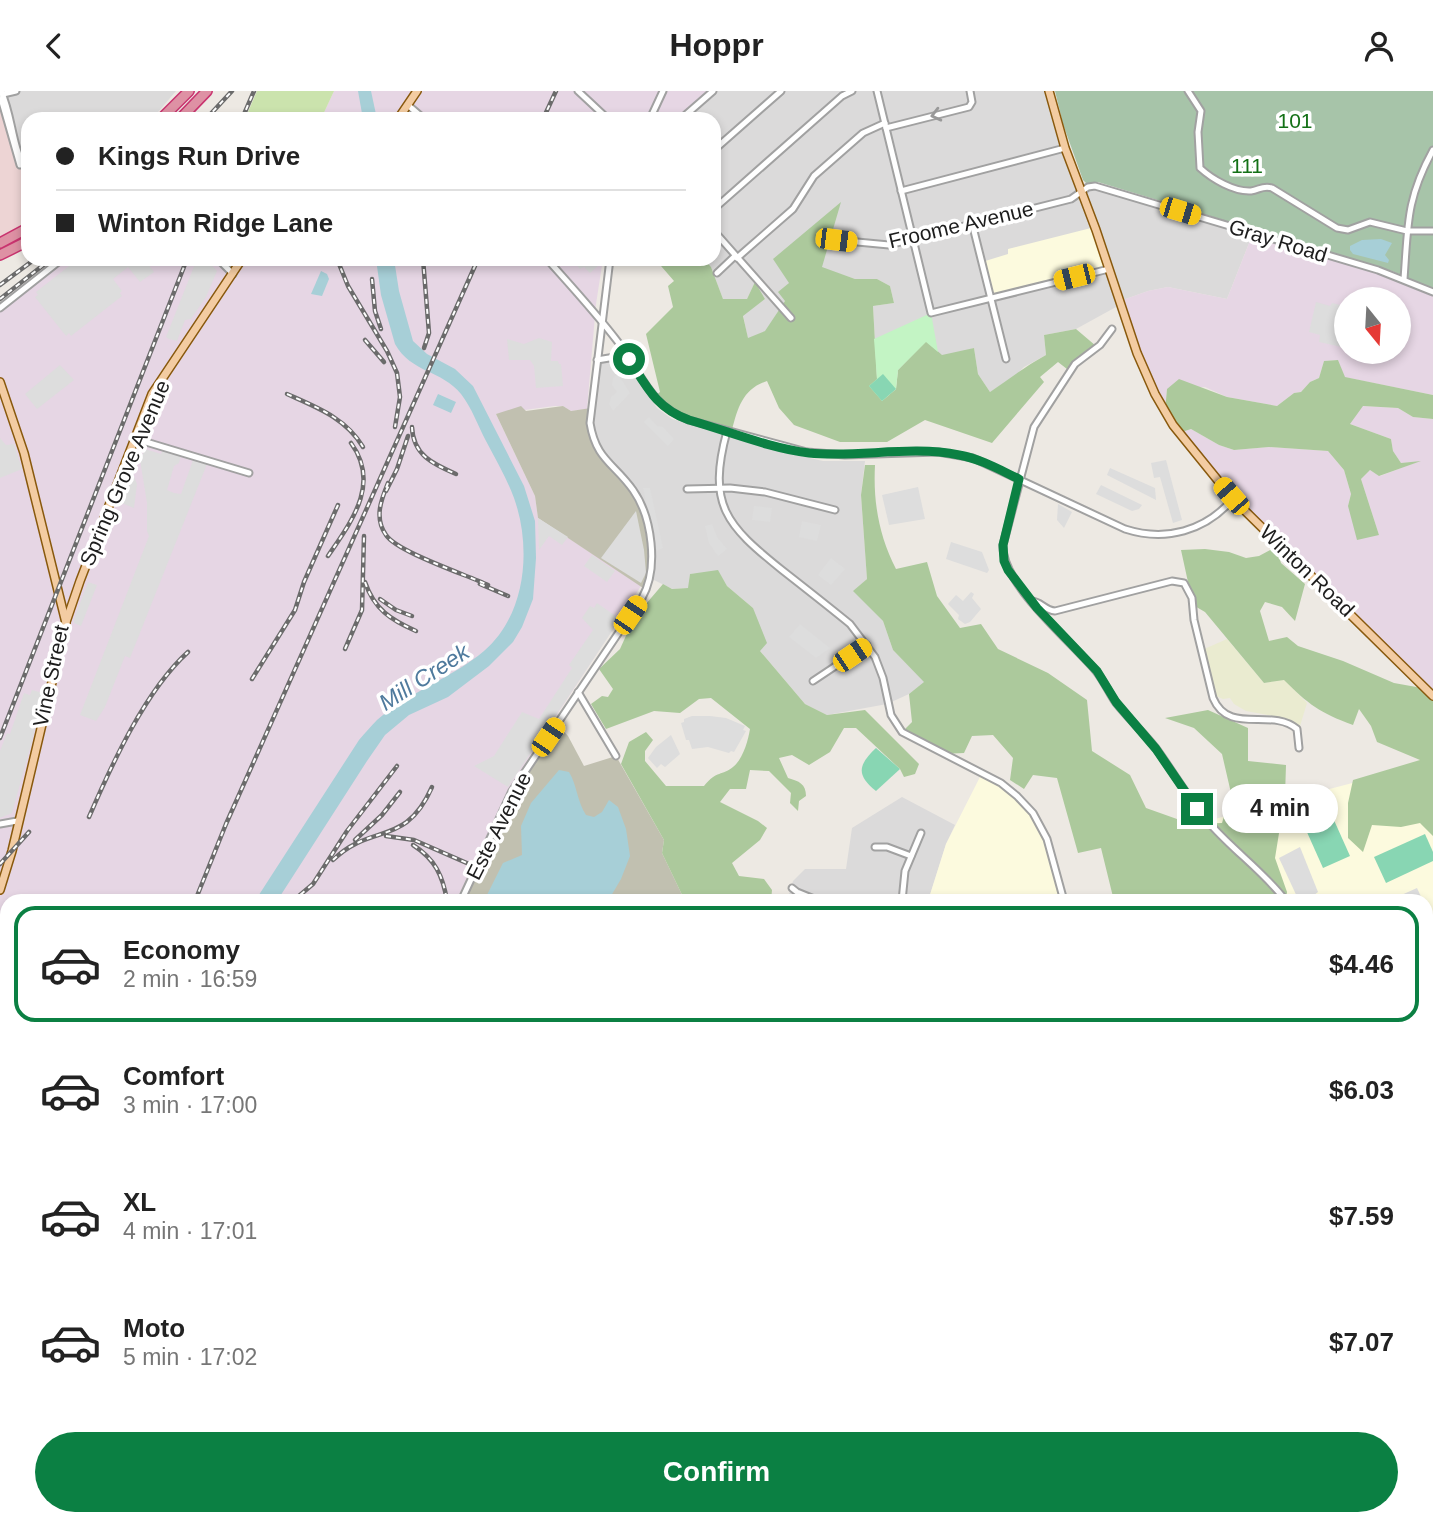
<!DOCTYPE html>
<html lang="en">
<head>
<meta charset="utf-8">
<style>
	:root { --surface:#fff; --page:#f2f2f2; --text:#222; --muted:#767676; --line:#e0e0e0; --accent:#0b8043 }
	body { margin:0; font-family:Arial,sans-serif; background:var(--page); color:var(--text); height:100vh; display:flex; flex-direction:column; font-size:26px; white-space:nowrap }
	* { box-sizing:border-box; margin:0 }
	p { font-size:23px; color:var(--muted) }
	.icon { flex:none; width:38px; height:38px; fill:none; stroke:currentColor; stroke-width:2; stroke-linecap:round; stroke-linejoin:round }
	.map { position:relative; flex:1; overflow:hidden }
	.sheet { position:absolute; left:0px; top:803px; width:1433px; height:632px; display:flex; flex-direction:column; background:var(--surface); border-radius:21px 21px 0 0; box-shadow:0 4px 10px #0003 }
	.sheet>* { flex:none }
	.banner { position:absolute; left:21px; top:21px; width:700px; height:154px; border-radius:21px; box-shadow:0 4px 10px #0003; display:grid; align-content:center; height:154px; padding:0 35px; background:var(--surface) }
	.needle { width:46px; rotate:162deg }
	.buttons { position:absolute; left:1334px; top:196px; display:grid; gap:14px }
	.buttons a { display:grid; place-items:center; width:77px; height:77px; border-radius:50%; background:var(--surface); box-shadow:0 4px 10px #0003; font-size:35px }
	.end { position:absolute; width:32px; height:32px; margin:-16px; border:9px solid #0b8043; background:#fff; box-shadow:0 0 0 4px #fff }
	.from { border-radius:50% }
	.bubble { position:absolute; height:49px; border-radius:24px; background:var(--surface); box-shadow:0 4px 10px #0003; font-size:23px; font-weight:800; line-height:49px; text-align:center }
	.car { position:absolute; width:21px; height:42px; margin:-21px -10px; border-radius:9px; box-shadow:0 0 5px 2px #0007; background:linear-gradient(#f5c518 24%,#345 0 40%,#f5c518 0 76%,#345 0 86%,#f5c518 0) }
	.banner b { display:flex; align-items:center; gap:24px; height:66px; font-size:26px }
	.banner b+b { border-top:2px solid var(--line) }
	.banner i { width:18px; height:18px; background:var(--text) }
	ul { padding:12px 0 0; list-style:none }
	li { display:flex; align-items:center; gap:21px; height:116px; margin:0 14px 10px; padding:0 21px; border:4px solid transparent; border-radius:21px }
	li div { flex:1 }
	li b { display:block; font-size:26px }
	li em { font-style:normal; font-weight:800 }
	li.selected { border-color:var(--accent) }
	li>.icon { width:63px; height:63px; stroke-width:1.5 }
	.button { display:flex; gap:14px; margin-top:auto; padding:14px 35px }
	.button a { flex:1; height:80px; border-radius:42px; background:var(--accent); color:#fff; font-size:28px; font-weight:800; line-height:80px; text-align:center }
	header { display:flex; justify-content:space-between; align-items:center; height:91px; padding:0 35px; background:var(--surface); font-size:32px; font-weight:800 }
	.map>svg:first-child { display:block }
</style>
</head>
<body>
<header><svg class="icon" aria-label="back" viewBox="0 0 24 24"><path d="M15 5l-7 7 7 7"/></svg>Hoppr<svg class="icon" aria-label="person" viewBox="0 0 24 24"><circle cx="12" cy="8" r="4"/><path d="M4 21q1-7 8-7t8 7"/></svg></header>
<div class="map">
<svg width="1433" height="1434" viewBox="0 0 1433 1434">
	<rect width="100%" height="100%" fill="#ede9e3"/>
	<g fill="#dbdada">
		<path d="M6 0H176L152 28H28V76H25L3 3Z"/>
		<path d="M706 0H1049L1082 100 1095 95 1253 142 1227 208 1168 196 1148 200 1120 210 1116 216 1076 238 1044 244 1046 264 1024 276 1015 285 990 301 978 283 974 257 877 288 873 215 894 212 890 195 877 188H855L822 177 789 192 785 210 766 240 748 248 743 224 765 208 755 192 747 208H723L711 176 704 168H714V28H681L709 3Z"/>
		<path d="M622 265 657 317 672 328 771 358 823 370H865L861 404 867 488 854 500 883 530 893 559 925 591 909 603 887 613 827 624 805 613 760 560 753 517 727 495 718 480 690 483 689 497 672 498 650 487 610 375 592 341 597 269Z"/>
		<path d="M902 706 955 734 946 753 928 810H787L793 790 805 778H846L852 737Z"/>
	</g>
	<g fill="#edd4d4">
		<path d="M0 0H6L3 3 22 72 25 76H28V133L0 148Z"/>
		<path d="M964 1428H1172L1169 1434H958Z"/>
	</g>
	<g fill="#e6d6e4" fill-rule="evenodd">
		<path d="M334 0H709L677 28H321Z"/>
		<path d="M1253 142 1378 179 1433 201V304L1344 286 1338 269 1324 270 1319 287 1310 291 1301 301 1294 302 1277 315 1227 306 1205 296 1167 298 1165 320 1155 303 1120 210 1148 200 1168 196 1227 208ZM1346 208H1398V261H1346Z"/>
		<path d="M55 168H603L596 213 587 318 571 320 563 315H554L496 323 535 405 538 427 641 495 509 697 456 810H7V947L0 946V212Z"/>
		<path d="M1362 315 1398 317 1413 326 1433 328V599L1427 598 1233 408 1179 342 1191 338 1219 354 1234 359 1269 356 1328 360 1344 379 1351 403 1348 415 1379 444 1361 388 1370 379 1380 385 1417 371 1401 372 1393 360 1391 348 1350 333Z"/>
		<path d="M41 1428H239L241 1434H39Z"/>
	</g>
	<g fill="#fcfade">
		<path d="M1095 136 1109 178 991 206 982 171 1008 163V158Z"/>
		<path d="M1433 671V902L1426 904V810H1286L1207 730Z"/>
		<path d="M982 682 1017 705 1044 740 1062 803 1049 806 1043 810H928L946 753Z"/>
	</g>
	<g fill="#c1c0b0">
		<path d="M521 315 526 320 563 315 571 320 591 317 594 349 627 392 643 421 652 463 646 499 538 427 535 405 496 323Z"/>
		<path d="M557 633 568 645 584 675 616 665 664 749 662 762 685 810H461L505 714Z"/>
	</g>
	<path fill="#eaebd0" d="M1227 548 1264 592 1284 588 1307 612 1300 635 1273 625 1246 620 1234 613 1230 607 1223 608 1216 605 1202 559Z"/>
	<g fill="#cbe3ad">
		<path d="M257 0H334L321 28H245Z"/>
		<path d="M271 1428H358L352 1434H274Z"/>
	</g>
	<g fill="#acc99c">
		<path d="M841 111 822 176 855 188H877L890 195 894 212 873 215 877 288 882 310 896 298 898 279 926 250 942 264 974 257 978 283 990 301C1009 288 1026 275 1046 264L1044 244 1076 238 1096 255 1067 278 1058 271 1040 286 1044 291 992 352 925 329 887 351H840L794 334 779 317 767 290C743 298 738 316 732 339 701 330 680 327 656 304L660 301 646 243 673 216 668 195 674 190 655 168H704L711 176 723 208H747L755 191 765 208 743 225 748 247 765 240 785 210 778 201 789 192 773 168Z"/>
		<path d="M1338 269 1345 286 1433 304V328L1413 326 1398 317 1363 315 1350 333 1391 348 1393 360 1401 372 1421 370 1379 385 1370 379 1361 388 1379 444 1357 449 1348 415 1351 403 1344 379 1328 360 1269 356 1234 359 1219 354 1191 338 1179 342 1165 320 1167 298 1179 288 1227 306 1277 315 1294 302 1301 301 1310 291 1319 287 1324 270Z"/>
		<path d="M865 374H875C873 411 879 445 896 478L927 471 937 505 960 537 981 533 998 558 1048 582 1087 609 1092 660 1130 684 1146 717 1191 733 1222 732 1231 702 1222 663 1194 637 1165 627 1208 619 1248 637V670L1286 674 1285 705 1275 767 1287 801 1286 810H1114L1101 757 1078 762 1057 687 1033 684 1024 698 1010 689 1013 667 993 644 972 645 964 662 942 663 902 641 912 631 909 603 924 591 893 559 883 530 853 500 867 488 861 404Z"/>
		<path d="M1276 456 1281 472 1305 493 1295 530 1282 516 1265 511 1260 520 1269 550 1287 546 1298 555 1343 570 1394 592 1433 599V745L1420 732 1401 736 1372 734 1363 761 1348 747V712L1353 689 1420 669 1377 651 1371 635 1359 618 1353 634C1320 622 1308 613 1284 589L1264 592 1205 521 1193 514 1181 459 1205 458 1229 461 1246 467 1259 465Z"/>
		<path d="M718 479 727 495 753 517 767 552 760 560 805 613 827 624 865 619 919 673 915 683 904 686 900 678 856 637H844L830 661 809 674 792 664 779 667 788 687C799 690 806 693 806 705L799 710 798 720 790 712 791 702 769 680 750 679 746 698H730L720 711 758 730 767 737 760 749 732 772 739 785 764 788 772 799 771 810H685L662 762 664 749 621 673 629 651 646 641 653 649 645 660V670L666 695H704C717 679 722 685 733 676 743 668 748 650 750 638L711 607 699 608 680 622 654 620 606 638 591 613 602 605 608 606 613 598 599 578 620 558 634 527 663 493 672 498 688 497 690 483Z"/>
		<path d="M1433 907V994L1426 985V909Z"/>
		<path d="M1433 1086V1126L1426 1128V1091Z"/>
		<path d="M1433 1175V1434H1169L1172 1428H1426V1194Z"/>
		<path d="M572 1428H693L718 1432 741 1429 788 1428 791 1434H573Z"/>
		<path d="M846 1428H964L958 1434H850Z"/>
	</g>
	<path fill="#a7c4a9" d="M1055 0H1433V198L1392 180 1098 91 1087 93 1083 89 1063 33Z"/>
	<g fill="#c3f4c4">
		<path d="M931 222 938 261 926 251 898 279 896 298 882 310 869 295 877 288 874 248Z"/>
		<path d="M239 1428H271L274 1434H241Z"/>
	</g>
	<g fill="#88d6b3">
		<path d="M883 283 896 298 882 310 869 295Z"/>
		<path d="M876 657 900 678 876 700C856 684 858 674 876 657Z"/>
		<path d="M1329 718 1350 765 1323 777 1302 730Z"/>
		<path d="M1425 743 1433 761V770L1386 792 1374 766Z"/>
		<path d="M1433 824V890L1428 892 1426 891V827Z"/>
	</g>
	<g fill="#ddd">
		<path d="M78 168H144L154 181 140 191 128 176 113 188 122 200 120 202 122 205 71 245 69 242 66 245 35 206 38 204 36 201Z"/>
		<path d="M197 168H206L217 180 206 206 191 228 185 229 177 250 169 248 166 246Z"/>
		<path d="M571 168H595L599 174 590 182 584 176 580 178Z"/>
		<path d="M1316 211 1330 215 1332 212 1344 215 1346 257 1319 251 1320 244 1309 241Z"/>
		<path d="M539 247 552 251 551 270H558L559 273H561L563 295 536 297 534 275 530 269H509L507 248 524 253Z"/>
		<path d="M60 274 74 289 37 318 25 303Z"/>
		<path d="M618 283 630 302 613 320 609 313 611 306 617 301 612 294 613 287Z"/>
		<path d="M649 326 657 335 663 336 674 348 668 355 644 331Z"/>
		<path d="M0 347 6 354 14 353 22 378 0 387Z"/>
		<path d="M145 358 161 363 163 359 181 364 179 372 174 375 167 399 174 402 181 403 193 369 207 373 130 567 125 565 105 616 96 630 80 624 149 445 147 440V412L140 369Z"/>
		<path d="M1166 369 1182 429 1173 432 1160 386 1154 387 1151 372Z"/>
		<path d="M1110 377 1155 397 1156 409 1107 384Z"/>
		<path d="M131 383H133L137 393 134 417 119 411Z"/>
		<path d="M1101 394 1142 414 1139 418 1132 420 1096 403Z"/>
		<path d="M918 396 925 428 889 434 882 404Z"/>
		<path d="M643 397H650L663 457 657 460Z"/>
		<path d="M1058 413 1072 421 1064 437 1057 429Z"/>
		<path d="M754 415 772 417 770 431 752 429Z"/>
		<path d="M636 420 644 459 646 482 641 492 601 467Z"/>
		<path d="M538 427 568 446 562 454 549 445 539 459Z"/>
		<path d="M802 430 821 434 817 450 799 446Z"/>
		<path d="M712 433 717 446 727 458 718 465 709 452 705 435Z"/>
		<path d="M951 451 982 461 989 479 987 482 946 468Z"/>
		<path d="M592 464 615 480 607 491 584 475Z"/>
		<path d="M831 467 845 478 831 494 818 484Z"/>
		<path d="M88 491 97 494 81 535 74 532V528Z"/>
		<path d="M971 501 974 503 972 507 981 518 970 531 965 533 958 528 959 524 948 513 956 504 963 510Z"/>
		<path d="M597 512 620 528 508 696 474 675 494 665 522 621 539 628 572 577 569 574 593 539 582 527 590 515 594 517Z"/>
		<path d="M800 533 830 557 816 567 789 546Z"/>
		<path d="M32 599 43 602 32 650 12 722 0 727V660L7 642 10 643 24 602 30 604Z"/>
		<path d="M692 625H710L726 627 745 635 743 639 746 640 734 661 731 660 729 662 708 656 692 658 689 649H686L681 632 684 631V628Z"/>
		<path d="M671 644 680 663 665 676 661 673 657 677 648 667 656 656Z"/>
		<path d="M1300 756 1318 801 1306 810H1299L1279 767Z"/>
		<path d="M1417 797 1423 810H1388Z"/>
		<path d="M793 1428H829L834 1434H794Z"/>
		<path d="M979 1428H1034L1030 1434H972Z"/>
		<path d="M1050 1428H1160L1156 1434H1059Z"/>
	</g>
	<g fill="#a7cfd7">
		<path d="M358 0H371L377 28H363Z"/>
		<path d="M1381 148 1392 152 1385 164 1389 169 1388 172 1353 163 1350 159V155L1362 149Z"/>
		<path d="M376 168H394L399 200 413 250 427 263 455 278 473 295 524 395 535 430 536 467 533 508 522 536 513 551 489 575 448 606 409 624 385 644 367 670 277 810H255L359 649C365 642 371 635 377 629 409 601 452 587 484 560 526 524 532 457 514 407 507 388 496 369 486 350 478 335 472 317 461 303 442 279 411 282 395 253L381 204Z"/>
		<path d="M321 180 327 183 329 188 322 205 311 203Z"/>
		<path d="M438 303 456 311 451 322 433 314Z"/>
		<path d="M559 679 569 681C577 694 577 710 586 724L594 726 602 721 609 709 618 716 626 738 630 765 621 788 608 810H484L503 772 522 764 521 735 531 712Z"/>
	</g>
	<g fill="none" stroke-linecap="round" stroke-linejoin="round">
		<path stroke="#a7cfd7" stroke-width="2" d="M262 1428 265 1434"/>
		<defs>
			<g id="minor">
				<path d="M1 0C12 23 12 56 25 76"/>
				<path d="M578 0 608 28"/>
				<path d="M877 0 931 222 1109 178"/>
				<path d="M1188 0 1201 20 1198 41 1200 77C1212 88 1234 101 1251 100 1259 99 1263 94 1272 97L1337 137 1348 139 1370 131 1407 140H1433"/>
				<path d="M3 3 2 11 20 74"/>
				<path d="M3 3 16 0"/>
				<path d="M409 15 424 28"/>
				<path d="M650 28 663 0"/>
				<path d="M681 28 713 0"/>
				<path d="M886 37 969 16 972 11 970 0"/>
				<path d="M714 59 781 0"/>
				<path d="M901 100 1065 57"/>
				<path d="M714 118 842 5 852 0"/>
				<path d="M972 132 1006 268"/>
				<path d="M714 140 791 227"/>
				<path d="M836 149 889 154 1071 108 1088 96 1095 95 1378 179 1433 201"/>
				<path d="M737 167 793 118 814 85 863 42 885 32"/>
				<path d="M218 168 233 183"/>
				<path d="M547 168C571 195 596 222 618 251 642 283 649 314 689 329L807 361 845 364 938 361 973 367 1125 438C1166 451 1205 440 1233 408"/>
				<path d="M717 182 735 165"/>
				<path d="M1404 188C1408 135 1406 108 1433 59"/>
				<path d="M0 217 62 168"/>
				<path d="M1112 238 1100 254 1075 273 1034 336 1003 454C1001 493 1071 550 1096 580 1104 590 1109 602 1116 612 1128 627 1143 641 1155 656 1174 682 1190 710 1211 734 1235 761 1265 782 1286 810"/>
				<path d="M597 269 627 264"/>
				<path d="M727 340C707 414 726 434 782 479 805 497 828 515 850 533L875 566 883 587 891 624 902 641 1001 692 1017 705 1033 722 1047 748 1064 810"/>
				<path d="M136 348 249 382"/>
				<path d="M687 398 730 397 765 401 835 419"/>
				<path d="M1031 510C1041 510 1044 519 1055 520L1172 490 1184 492 1192 507 1194 529 1213 607C1229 645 1271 616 1297 638L1299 657"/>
				<path d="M813 590 867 554"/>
				<path d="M578 601 616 665"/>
				<path d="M0 733 17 730"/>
				<path d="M875 756H887L911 765"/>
				<path d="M792 797 797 801 819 810"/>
				<path d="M461 810 512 700 642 507C659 477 652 426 633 399 614 372 596 369 590 332L610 168"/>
				<path d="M902 810 905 780 921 742"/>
				<path d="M1426 904 1433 902"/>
				<path d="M0 913 7 915"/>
				<path d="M1426 990 1433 1002"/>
				<path d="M0 1013 7 988"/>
				<path d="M1426 1017 1433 1016"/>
				<path d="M0 1088 7 1072"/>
				<path d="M0 1121 7 1124"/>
				<path d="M0 1174 7 1177"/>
				<path d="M1433 1191 1429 1210 1433 1227"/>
				<path d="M0 1230 7 1233"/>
				<path d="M0 1285 7 1288"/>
				<path d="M0 1362 7 1341"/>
				<path d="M173 1434 177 1428"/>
			</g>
			<g id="major">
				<path d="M1049 0 1065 57 1096 139 1137 262 1155 303 1173 334 1233 408 1433 605"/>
				<path d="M398 28 417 0"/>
				<path d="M0 291 24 362 66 532 12 760 0 799"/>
				<path d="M66 531 80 490 152 303 242 168"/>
				<path d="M0 1020 7 1021"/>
				<path d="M846 1428 850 1434"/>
			</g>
			<g id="highway">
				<path d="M161 28 189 0"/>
				<path d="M180 28 207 0"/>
				<path d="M0 152 28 137"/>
				<path d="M0 164 28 150"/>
			</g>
		</defs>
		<use href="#minor" stroke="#a1a1a1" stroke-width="9"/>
		<use href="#major" stroke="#89590d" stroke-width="10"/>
		<use href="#highway" stroke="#c9336f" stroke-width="12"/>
		<use href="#minor" stroke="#fff" stroke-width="5"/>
		<use href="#major" stroke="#f3cca2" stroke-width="7"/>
		<use href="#highway" stroke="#de91a4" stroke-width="9"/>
		<defs>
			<g id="rail">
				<path d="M206 28 232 0"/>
				<path d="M242 28 254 0"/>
				<path d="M543 28 556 0"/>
				<path d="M337 168 348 195 387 260 397 282 400 306 395 336"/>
				<path d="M423 168 429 242 424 257"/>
				<path d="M372 188 375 220 381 238"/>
				<path d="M0 194 35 168"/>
				<path d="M0 208 51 168"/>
				<path d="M365 249 384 271"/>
				<path d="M287 303C316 316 346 327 363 356"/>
				<path d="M412 336C413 364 433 373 456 383"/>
				<path d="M388 392C381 409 374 427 386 444 397 461 467 484 488 494"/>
				<path d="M386 400 397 378 408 345"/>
				<path d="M328 465C351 431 381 393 351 352"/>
				<path d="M365 491C374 518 391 529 416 540"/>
				<path d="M480 493 508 505"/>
				<path d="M380 508 396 519 412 525"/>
				<path d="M345 558 362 519 364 445"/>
				<path d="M252 588 295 519 304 491 338 414"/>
				<path d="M0 647 187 168"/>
				<path d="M89 726C112 673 145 600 188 561"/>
				<path d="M386 745 414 749 469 773"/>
				<path d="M355 749 382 724 400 701"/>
				<path d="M413 754C435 768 443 785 447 810"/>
				<path d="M333 769C372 731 405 757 432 696"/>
				<path d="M0 773 29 741"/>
				<path d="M195 810 226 733 478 168"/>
				<path d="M293 810 313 793 347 740 397 675"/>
				<path d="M0 1409 7 1387"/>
			</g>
		</defs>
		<use href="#rail" stroke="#6b6b6b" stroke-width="4.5"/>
		<use href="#rail" stroke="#fff" stroke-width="2" stroke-dasharray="5" stroke-linecap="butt"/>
	</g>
	<defs><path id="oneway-chevron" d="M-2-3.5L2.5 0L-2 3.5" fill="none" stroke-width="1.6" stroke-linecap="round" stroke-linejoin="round" transform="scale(1.75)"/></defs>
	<use stroke="#999" href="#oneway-chevron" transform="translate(936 24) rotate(166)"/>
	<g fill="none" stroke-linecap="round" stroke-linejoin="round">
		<path stroke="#0b8043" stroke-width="9" d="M629 268C647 296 656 317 689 329 728 340 769 357 809 362 859 367 910 354 959 364 981 368 1000 379 1019 388L1003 454 1004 470 1008 479 1037 517 1097 580 1116 611 1156 658 1197 718"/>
	</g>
	<g text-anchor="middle" stroke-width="7" stroke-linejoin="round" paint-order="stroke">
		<g font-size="21" fill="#147117" stroke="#fff">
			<text x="1295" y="37">101</text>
			<text x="1247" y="82">111</text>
		</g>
		<g font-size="21" fill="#1d1d1d" stroke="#fff">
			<text transform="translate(961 134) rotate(-13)" y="7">Froome Avenue</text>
			<text transform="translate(1278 150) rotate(17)" y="7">Gray Road</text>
			<text transform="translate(125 382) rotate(-67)" y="7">Spring Grove Avenue</text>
			<text transform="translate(1307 480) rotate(44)" y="7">Winton Road</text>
			<text transform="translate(51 585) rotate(-78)" y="7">Vine Street</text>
			<text transform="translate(499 735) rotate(-63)" y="7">Este Avenue</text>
		</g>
		<g font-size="23" font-style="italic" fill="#4f7a9d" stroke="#fff">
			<text transform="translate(424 586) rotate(-33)" y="8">Mill Creek</text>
		</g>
	</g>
</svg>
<div class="buttons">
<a><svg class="needle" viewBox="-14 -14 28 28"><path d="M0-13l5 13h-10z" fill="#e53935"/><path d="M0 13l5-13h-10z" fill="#767676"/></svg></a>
</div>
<i class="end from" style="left:629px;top:268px"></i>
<i class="end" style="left:1197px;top:718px"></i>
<div class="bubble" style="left:1222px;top:693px;width:116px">4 min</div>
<i class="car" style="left:1180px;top:120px;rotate:107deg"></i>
<i class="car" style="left:836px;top:149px;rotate:97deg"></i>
<i class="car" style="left:1074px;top:186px;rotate:256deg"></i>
<i class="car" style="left:1231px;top:405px;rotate:319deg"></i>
<i class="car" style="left:630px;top:524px;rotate:34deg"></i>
<i class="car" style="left:852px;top:564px;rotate:56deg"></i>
<i class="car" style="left:548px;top:646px;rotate:34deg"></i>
<div class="banner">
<b><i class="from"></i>Kings Run Drive</b>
<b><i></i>Winton Ridge Lane</b>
</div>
<section class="sheet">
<ul>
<li class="selected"><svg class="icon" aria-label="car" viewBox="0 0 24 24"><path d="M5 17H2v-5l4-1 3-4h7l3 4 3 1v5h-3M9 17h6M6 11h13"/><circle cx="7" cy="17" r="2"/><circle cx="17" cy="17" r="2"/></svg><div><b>Economy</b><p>2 min · 16:59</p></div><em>$4.46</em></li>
<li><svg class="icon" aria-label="car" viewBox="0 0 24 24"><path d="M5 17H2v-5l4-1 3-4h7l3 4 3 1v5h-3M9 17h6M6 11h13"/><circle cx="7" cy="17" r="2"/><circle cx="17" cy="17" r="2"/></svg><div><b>Comfort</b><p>3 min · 17:00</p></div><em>$6.03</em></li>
<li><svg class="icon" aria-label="car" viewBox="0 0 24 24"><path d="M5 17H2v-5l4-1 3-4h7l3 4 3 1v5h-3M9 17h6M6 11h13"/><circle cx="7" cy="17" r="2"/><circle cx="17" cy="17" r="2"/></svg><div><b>XL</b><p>4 min · 17:01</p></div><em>$7.59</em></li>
<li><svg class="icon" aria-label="car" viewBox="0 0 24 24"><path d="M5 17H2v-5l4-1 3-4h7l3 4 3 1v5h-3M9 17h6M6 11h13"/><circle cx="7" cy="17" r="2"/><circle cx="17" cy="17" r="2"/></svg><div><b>Moto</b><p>5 min · 17:02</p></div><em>$7.07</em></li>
</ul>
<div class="button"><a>Confirm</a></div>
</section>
</div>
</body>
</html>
